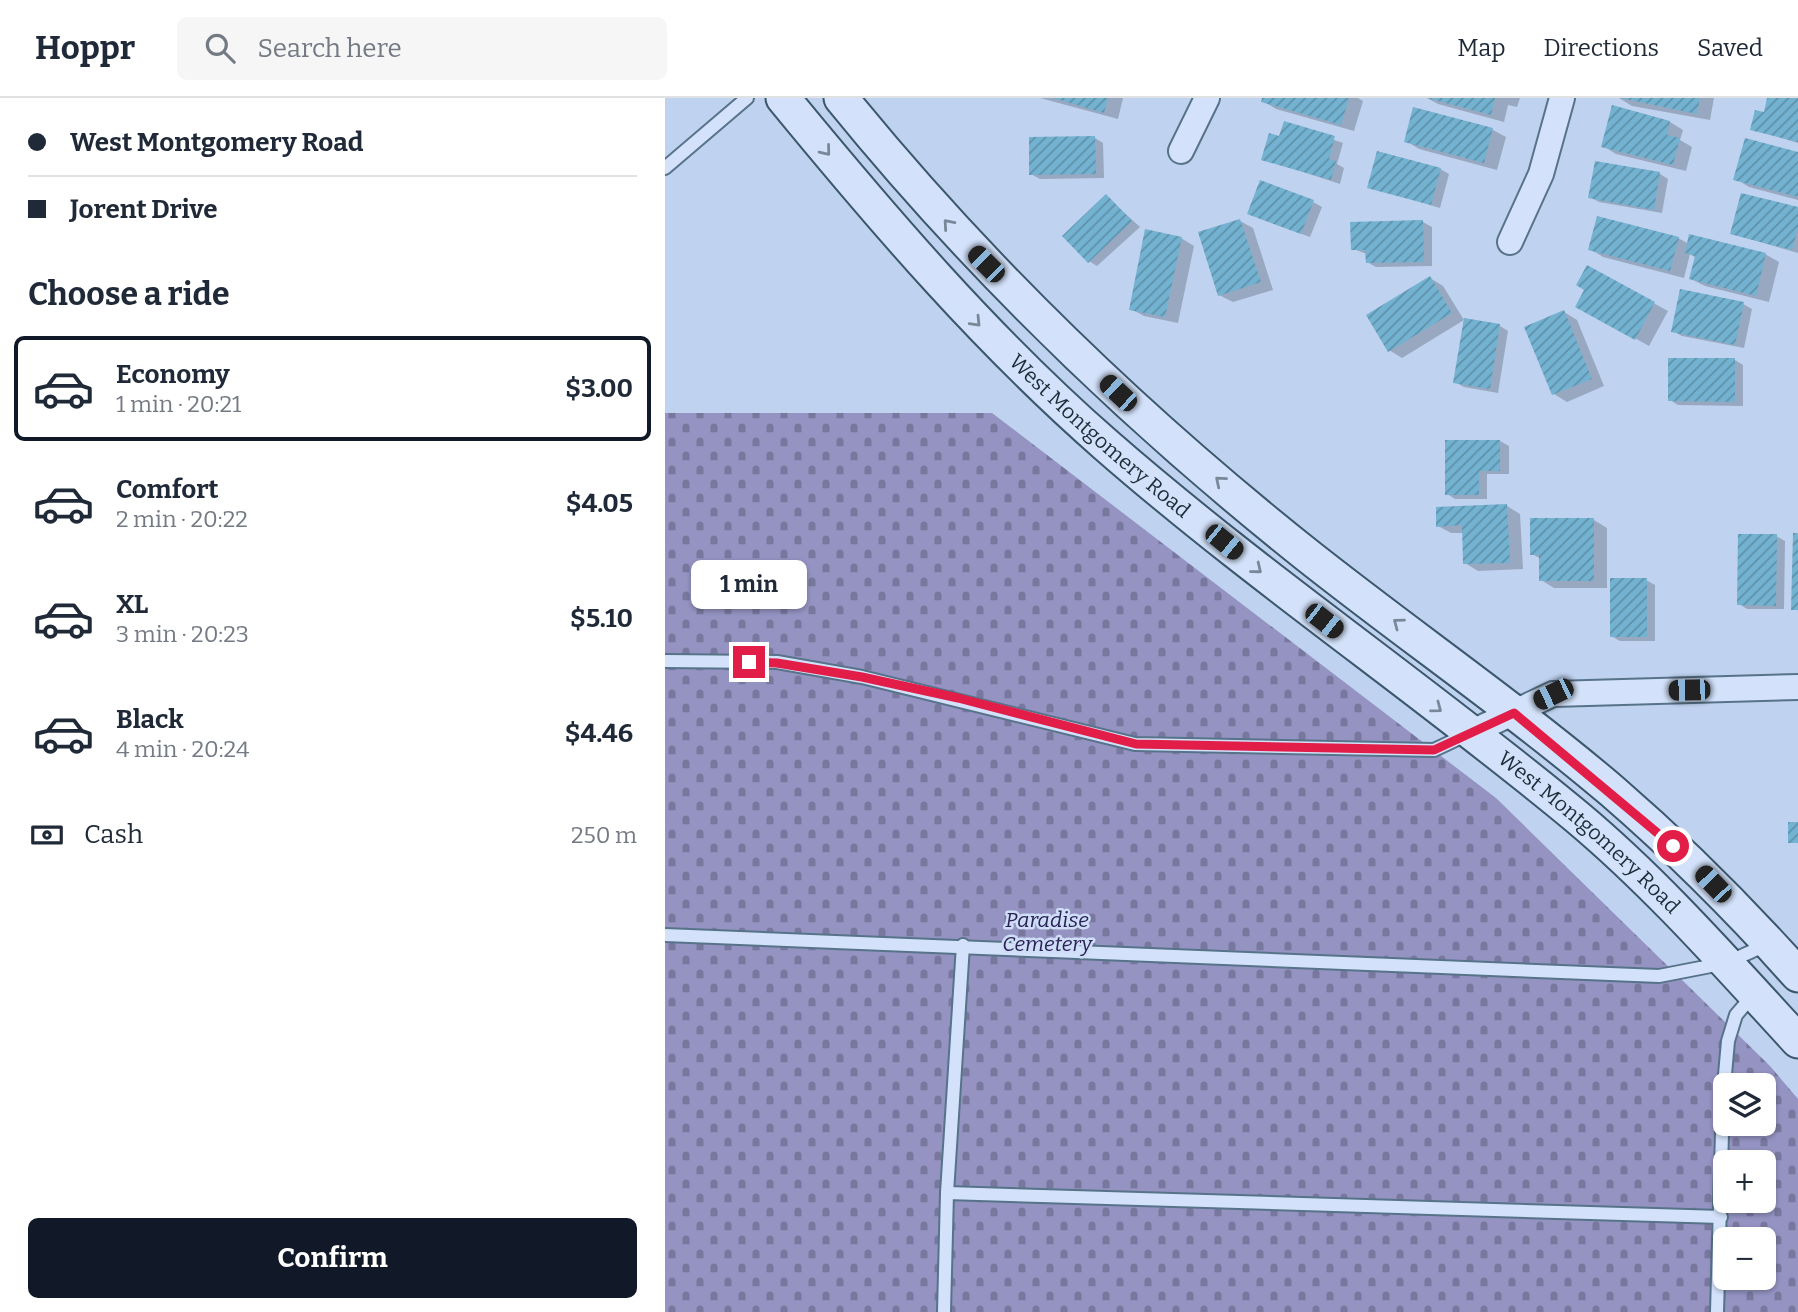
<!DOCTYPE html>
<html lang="en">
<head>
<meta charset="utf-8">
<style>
	:root { --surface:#fff; --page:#f6f6f7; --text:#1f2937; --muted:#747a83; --line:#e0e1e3; --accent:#111827 }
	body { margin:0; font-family:Bitter,serif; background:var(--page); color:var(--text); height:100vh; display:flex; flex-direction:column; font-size:26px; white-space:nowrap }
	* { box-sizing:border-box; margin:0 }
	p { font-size:23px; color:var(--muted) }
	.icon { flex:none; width:38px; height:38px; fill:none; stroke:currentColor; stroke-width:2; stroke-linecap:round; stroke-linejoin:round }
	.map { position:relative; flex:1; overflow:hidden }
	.panel { display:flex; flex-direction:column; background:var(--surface); width:665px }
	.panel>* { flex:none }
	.hud { display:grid; align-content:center; height:154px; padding:0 28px; background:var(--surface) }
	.tools { position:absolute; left:1048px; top:975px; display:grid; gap:14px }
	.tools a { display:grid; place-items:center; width:63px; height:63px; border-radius:10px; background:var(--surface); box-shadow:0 2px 5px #0004; font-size:35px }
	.end { position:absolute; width:32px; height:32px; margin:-16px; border:9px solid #e11d48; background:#fff; box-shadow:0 0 0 4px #fff }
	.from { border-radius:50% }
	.bubble { position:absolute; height:49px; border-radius:10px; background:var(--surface); box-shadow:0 2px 5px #0004; font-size:23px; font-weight:700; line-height:49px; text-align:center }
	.car { position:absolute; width:21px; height:42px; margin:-21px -10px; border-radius:9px; box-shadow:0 0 5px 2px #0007; background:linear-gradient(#222 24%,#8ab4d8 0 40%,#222 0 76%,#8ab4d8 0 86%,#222 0) }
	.hud b { display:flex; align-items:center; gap:24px; height:66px; font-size:26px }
	.hud b+b { border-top:2px solid var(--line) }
	.hud i { width:18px; height:18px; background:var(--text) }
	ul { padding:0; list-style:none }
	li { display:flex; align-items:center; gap:21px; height:105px; margin:0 14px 10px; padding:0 14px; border:4px solid transparent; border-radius:10px }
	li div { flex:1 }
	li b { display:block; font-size:26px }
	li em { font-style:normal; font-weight:700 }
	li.active { border-color:var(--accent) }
	li>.icon { width:63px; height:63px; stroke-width:1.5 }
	h2 { padding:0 28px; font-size:32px; line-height:84px }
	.pay { display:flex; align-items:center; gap:18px; height:77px; padding:0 28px; font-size:26px }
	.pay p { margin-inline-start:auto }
	.action { display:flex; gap:14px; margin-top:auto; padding:14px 28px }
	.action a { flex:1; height:80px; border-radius:10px; background:var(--accent); color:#fff; font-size:28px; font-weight:700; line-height:80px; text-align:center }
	header { display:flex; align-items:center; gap:42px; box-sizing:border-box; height:98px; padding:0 35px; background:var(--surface); border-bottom:2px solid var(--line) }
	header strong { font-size:33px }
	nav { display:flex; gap:38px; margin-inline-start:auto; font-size:24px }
	.search { width:490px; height:63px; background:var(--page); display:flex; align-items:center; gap:18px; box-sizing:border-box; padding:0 24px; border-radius:10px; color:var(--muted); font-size:26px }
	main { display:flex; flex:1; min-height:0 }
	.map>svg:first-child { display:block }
</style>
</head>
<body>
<header>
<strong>Hoppr</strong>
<div class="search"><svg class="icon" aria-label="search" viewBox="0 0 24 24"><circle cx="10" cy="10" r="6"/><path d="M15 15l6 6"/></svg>Search here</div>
<nav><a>Map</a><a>Directions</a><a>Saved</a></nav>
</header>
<main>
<section class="panel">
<div class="hud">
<b><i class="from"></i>West Montgomery Road</b>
<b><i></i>Jorent Drive</b>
</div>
<h2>Choose a ride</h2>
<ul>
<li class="active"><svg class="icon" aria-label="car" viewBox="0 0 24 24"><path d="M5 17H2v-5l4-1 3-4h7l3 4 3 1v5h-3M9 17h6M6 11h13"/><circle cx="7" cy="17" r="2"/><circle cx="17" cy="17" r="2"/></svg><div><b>Economy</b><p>1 min · 20:21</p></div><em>$3.00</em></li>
<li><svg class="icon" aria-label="car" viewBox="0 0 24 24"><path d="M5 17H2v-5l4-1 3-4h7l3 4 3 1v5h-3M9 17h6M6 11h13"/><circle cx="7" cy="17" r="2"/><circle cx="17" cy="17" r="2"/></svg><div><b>Comfort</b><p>2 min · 20:22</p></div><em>$4.05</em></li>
<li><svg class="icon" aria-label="car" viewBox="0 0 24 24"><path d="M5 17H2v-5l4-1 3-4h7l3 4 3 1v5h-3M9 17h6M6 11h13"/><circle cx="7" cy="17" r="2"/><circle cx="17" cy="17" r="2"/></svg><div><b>XL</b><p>3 min · 20:23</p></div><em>$5.10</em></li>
<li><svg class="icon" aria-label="car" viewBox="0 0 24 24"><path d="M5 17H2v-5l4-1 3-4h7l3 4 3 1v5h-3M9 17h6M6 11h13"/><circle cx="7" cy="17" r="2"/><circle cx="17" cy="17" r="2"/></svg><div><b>Black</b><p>4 min · 20:24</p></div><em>$4.46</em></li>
</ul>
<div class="pay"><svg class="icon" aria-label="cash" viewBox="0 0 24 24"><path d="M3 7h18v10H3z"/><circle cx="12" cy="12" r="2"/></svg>Cash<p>250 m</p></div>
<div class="action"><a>Confirm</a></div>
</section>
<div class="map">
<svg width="1133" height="1214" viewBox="0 0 1133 1214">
	<defs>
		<pattern id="cemetery-stones" width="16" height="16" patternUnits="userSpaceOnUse" patternTransform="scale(1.75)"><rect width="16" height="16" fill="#9493c2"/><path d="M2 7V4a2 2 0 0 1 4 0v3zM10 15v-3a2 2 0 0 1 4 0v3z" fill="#78789f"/></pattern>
		<pattern id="building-hatch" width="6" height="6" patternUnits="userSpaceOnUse" patternTransform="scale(1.75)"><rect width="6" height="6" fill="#73b2d0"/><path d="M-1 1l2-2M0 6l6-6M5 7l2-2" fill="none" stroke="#5e91aa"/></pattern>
	</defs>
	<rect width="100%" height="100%" fill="#bfd2f0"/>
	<path fill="url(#cemetery-stones)" fill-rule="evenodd" d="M0 315H327L831 700 1105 968 1133 1001V1214H0ZM1060 987H1099V1026H1060ZM1060 1064H1099V1102H1060ZM1060 1141H1099V1180H1060Z"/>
	<g fill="#0003">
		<path d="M375 0H458L453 21Z"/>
		<path d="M599 0H693L698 3 689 33 611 11 598 3Z"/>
		<path d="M762 0H855L852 9 843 7 839 24 773 6Z"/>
		<path d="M954 0H1049L1045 22 967 8Z"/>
		<path d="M1104 0H1133V45L1087 31 1100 16Z"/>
		<path d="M749 11 828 32 841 39 832 72 754 51 741 43Z"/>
		<path d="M1005 24 1018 32 1015 42 1027 49 1021 73 951 56 938 48Z"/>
		<path d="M620 25 678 45 672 66 679 70 675 86 598 61 615 40Z"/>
		<path d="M430 40 438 45 439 80 375 81 366 76Z"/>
		<path d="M1133 56V102L1084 89 1071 81Z"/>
		<path d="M775 71 784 76 775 110 704 89Z"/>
		<path d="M995 76 1003 81 997 115 934 104 925 99Z"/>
		<path d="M442 99 475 129 432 168 424 163Z"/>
		<path d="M648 104 657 109 645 139 593 120Z"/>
		<path d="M1133 111V155L1067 136Z"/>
		<path d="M575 123 588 130 608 192 568 204 554 197Z"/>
		<path d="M758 124 767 129V168L711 169 702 164V156L688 151Z"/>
		<path d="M516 140 529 148 513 225 479 218 466 211Z"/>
		<path d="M1013 140 1024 146 1100 156 1114 164 1104 204 1040 188 1026 181 1031 160 1025 156 1019 180 938 159 925 151Z"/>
		<path d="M923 169 1003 213 984 248 912 208 922 192Z"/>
		<path d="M765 180 778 188 799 222 737 260 724 252Z"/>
		<path d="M1078 206 1087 211 1079 250 1017 238 1008 233Z"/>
		<path d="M899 214 912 222 939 288 902 304 889 296Z"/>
		<path d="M800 222 835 228 843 233 833 295 799 289 790 284Z"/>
		<path d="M1070 262 1078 267V308L1013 307 1005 302Z"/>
		<path d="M835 343 844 348V376H822V401H790L782 396Z"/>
		<path d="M842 408 855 416 858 471 813 473 800 465 799 435H786L773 428Z"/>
		<path d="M929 422 942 430V490H889L876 482V461L867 456Z"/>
		<path d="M1111 438 1120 443 1119 511H1082L1074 506Z"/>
		<path d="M981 482 990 487V543H955L946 538Z"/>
	</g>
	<g fill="url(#building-hatch)">
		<path d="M388 0H443L439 15Z"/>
		<path d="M597 0H684L676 27 596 4Z"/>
		<path d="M762 0H830L826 17Z"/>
		<path d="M955 0H1035L1032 16Z"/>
		<path d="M1102 0H1133V44L1085 32 1090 12 1099 14Z"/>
		<path d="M947 7 1005 23 1002 37 1015 40 1008 67 936 49Z"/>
		<path d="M748 9 828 30 819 65 739 44Z"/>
		<path d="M619 23 670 38 664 61 671 63 666 82 596 62 604 35 614 38Z"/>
		<path d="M430 38 431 76 364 77V39Z"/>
		<path d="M1080 40 1133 54V99L1068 82Z"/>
		<path d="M712 53 776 70 766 107 702 90Z"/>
		<path d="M930 63 995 74 989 112 923 100Z"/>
		<path d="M595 82 649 102 636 136 582 116Z"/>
		<path d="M1076 95 1133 109V130L1127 152 1065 136Z"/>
		<path d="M441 96 467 123 423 165 397 138Z"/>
		<path d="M932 118 1014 139 1005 173 923 152Z"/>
		<path d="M575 121 596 184 553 198 533 134Z"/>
		<path d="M758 122 759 164 701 165 700 152H686L685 124Z"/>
		<path d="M480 131 517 139 500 219 464 212Z"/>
		<path d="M1024 136 1101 155 1091 198 1024 181 1030 158 1020 155Z"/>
		<path d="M922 167 990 204 970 242 910 209 919 192 911 187Z"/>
		<path d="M765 178 787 215 723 254 701 217Z"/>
		<path d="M1015 191 1079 204 1070 247 1006 234Z"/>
		<path d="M899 212 927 281 887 297 859 229Z"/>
		<path d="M799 220 835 226 825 291 788 285Z"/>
		<path d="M1003 260H1070V304L1003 303Z"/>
		<path d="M780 342H835V373H814V397H780Z"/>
		<path d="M842 406 845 465 798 466 797 427 771 429V409Z"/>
		<path d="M865 420H929V483H874V457H865Z"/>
		<path d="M1128 435H1133V512H1126Z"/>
		<path d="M1073 436H1112L1111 508 1072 507Z"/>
		<rect x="945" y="480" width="37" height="59"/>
		<rect x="1123" y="724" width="10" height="21"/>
	</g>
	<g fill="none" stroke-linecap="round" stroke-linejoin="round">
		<defs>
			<g id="service">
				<path d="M0 70 82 0"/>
				<path d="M0 563 112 564 197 579 470 646 769 652 805 635"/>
				<path d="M0 837 994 878 1061 865 1103 846"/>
				<path d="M282 1095 1056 1119"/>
				<path d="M279 1214 282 1095 298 847"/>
				<path d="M1052 1214 1058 999 1063 943 1071 917 1089 896"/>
			</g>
			<g id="minor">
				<path d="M516 53 542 0"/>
				<path d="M845 144 876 76 897 0"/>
				<path d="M805 635 888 596 1133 589"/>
			</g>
			<g id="secondary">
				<path id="s1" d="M118 0C219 123 321 242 441 347 592 479 758 591 912 719 992 786 1062 866 1133 943"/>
				<path d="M176 0C314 170 471 321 642 457 743 537 849 610 947 693 1013 750 1075 812 1133 877"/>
			</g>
		</defs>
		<use href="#service" stroke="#577389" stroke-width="16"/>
		<use href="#minor" stroke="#577389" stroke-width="28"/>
		<use href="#secondary" stroke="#3a576b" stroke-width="37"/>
		<use href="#service" stroke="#d3e2fa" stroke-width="12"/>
		<use href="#minor" stroke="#d3e2fa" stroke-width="24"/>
		<use href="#secondary" stroke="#d3e2fa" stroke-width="33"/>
	</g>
	<defs><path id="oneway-chevron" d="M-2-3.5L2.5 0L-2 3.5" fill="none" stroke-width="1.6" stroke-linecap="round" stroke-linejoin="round" transform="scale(1.75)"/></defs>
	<g stroke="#788899">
		<use href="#oneway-chevron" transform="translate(161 53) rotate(51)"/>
		<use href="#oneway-chevron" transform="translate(283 126) rotate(-131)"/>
		<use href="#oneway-chevron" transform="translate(311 224) rotate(46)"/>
		<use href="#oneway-chevron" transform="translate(555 383) rotate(-140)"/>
		<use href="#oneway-chevron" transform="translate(592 471) rotate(39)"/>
		<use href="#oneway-chevron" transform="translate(733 525) rotate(-143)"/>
		<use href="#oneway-chevron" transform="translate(772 610) rotate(37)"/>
	</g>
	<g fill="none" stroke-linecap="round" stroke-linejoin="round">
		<path stroke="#e11d48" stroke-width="9" d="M84 564 112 565 197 579 293 600 471 646 769 652 849 615 1008 748"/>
	</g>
	<g text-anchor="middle" stroke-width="5" stroke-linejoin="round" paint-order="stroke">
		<g font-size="21" fill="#1c2d38" stroke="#cfdef7">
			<text dy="7" stroke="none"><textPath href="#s1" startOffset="464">West Montgomery Road</textPath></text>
			<text dy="7" stroke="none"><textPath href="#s1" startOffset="1094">West Montgomery Road</textPath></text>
		</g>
		<g font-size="21" font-style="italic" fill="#2a2256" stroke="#cfdef7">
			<text x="382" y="829">Paradise<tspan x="382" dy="24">Cemetery</tspan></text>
		</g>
	</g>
</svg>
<div class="tools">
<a><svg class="icon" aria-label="layers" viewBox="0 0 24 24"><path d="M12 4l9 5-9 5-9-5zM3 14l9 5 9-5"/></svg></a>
<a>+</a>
<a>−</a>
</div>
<i class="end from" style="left:1008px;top:748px"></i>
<i class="end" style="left:84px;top:564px"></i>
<div class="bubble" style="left:26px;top:462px;width:116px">1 min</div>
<i class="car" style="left:321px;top:166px;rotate:315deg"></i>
<i class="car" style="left:453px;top:295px;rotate:313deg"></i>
<i class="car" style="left:559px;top:444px;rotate:129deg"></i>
<i class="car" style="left:659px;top:523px;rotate:128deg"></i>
<i class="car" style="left:1024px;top:592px;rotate:269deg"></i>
<i class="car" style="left:888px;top:596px;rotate:244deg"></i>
<i class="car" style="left:1048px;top:786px;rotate:316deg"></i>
</div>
</main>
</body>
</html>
